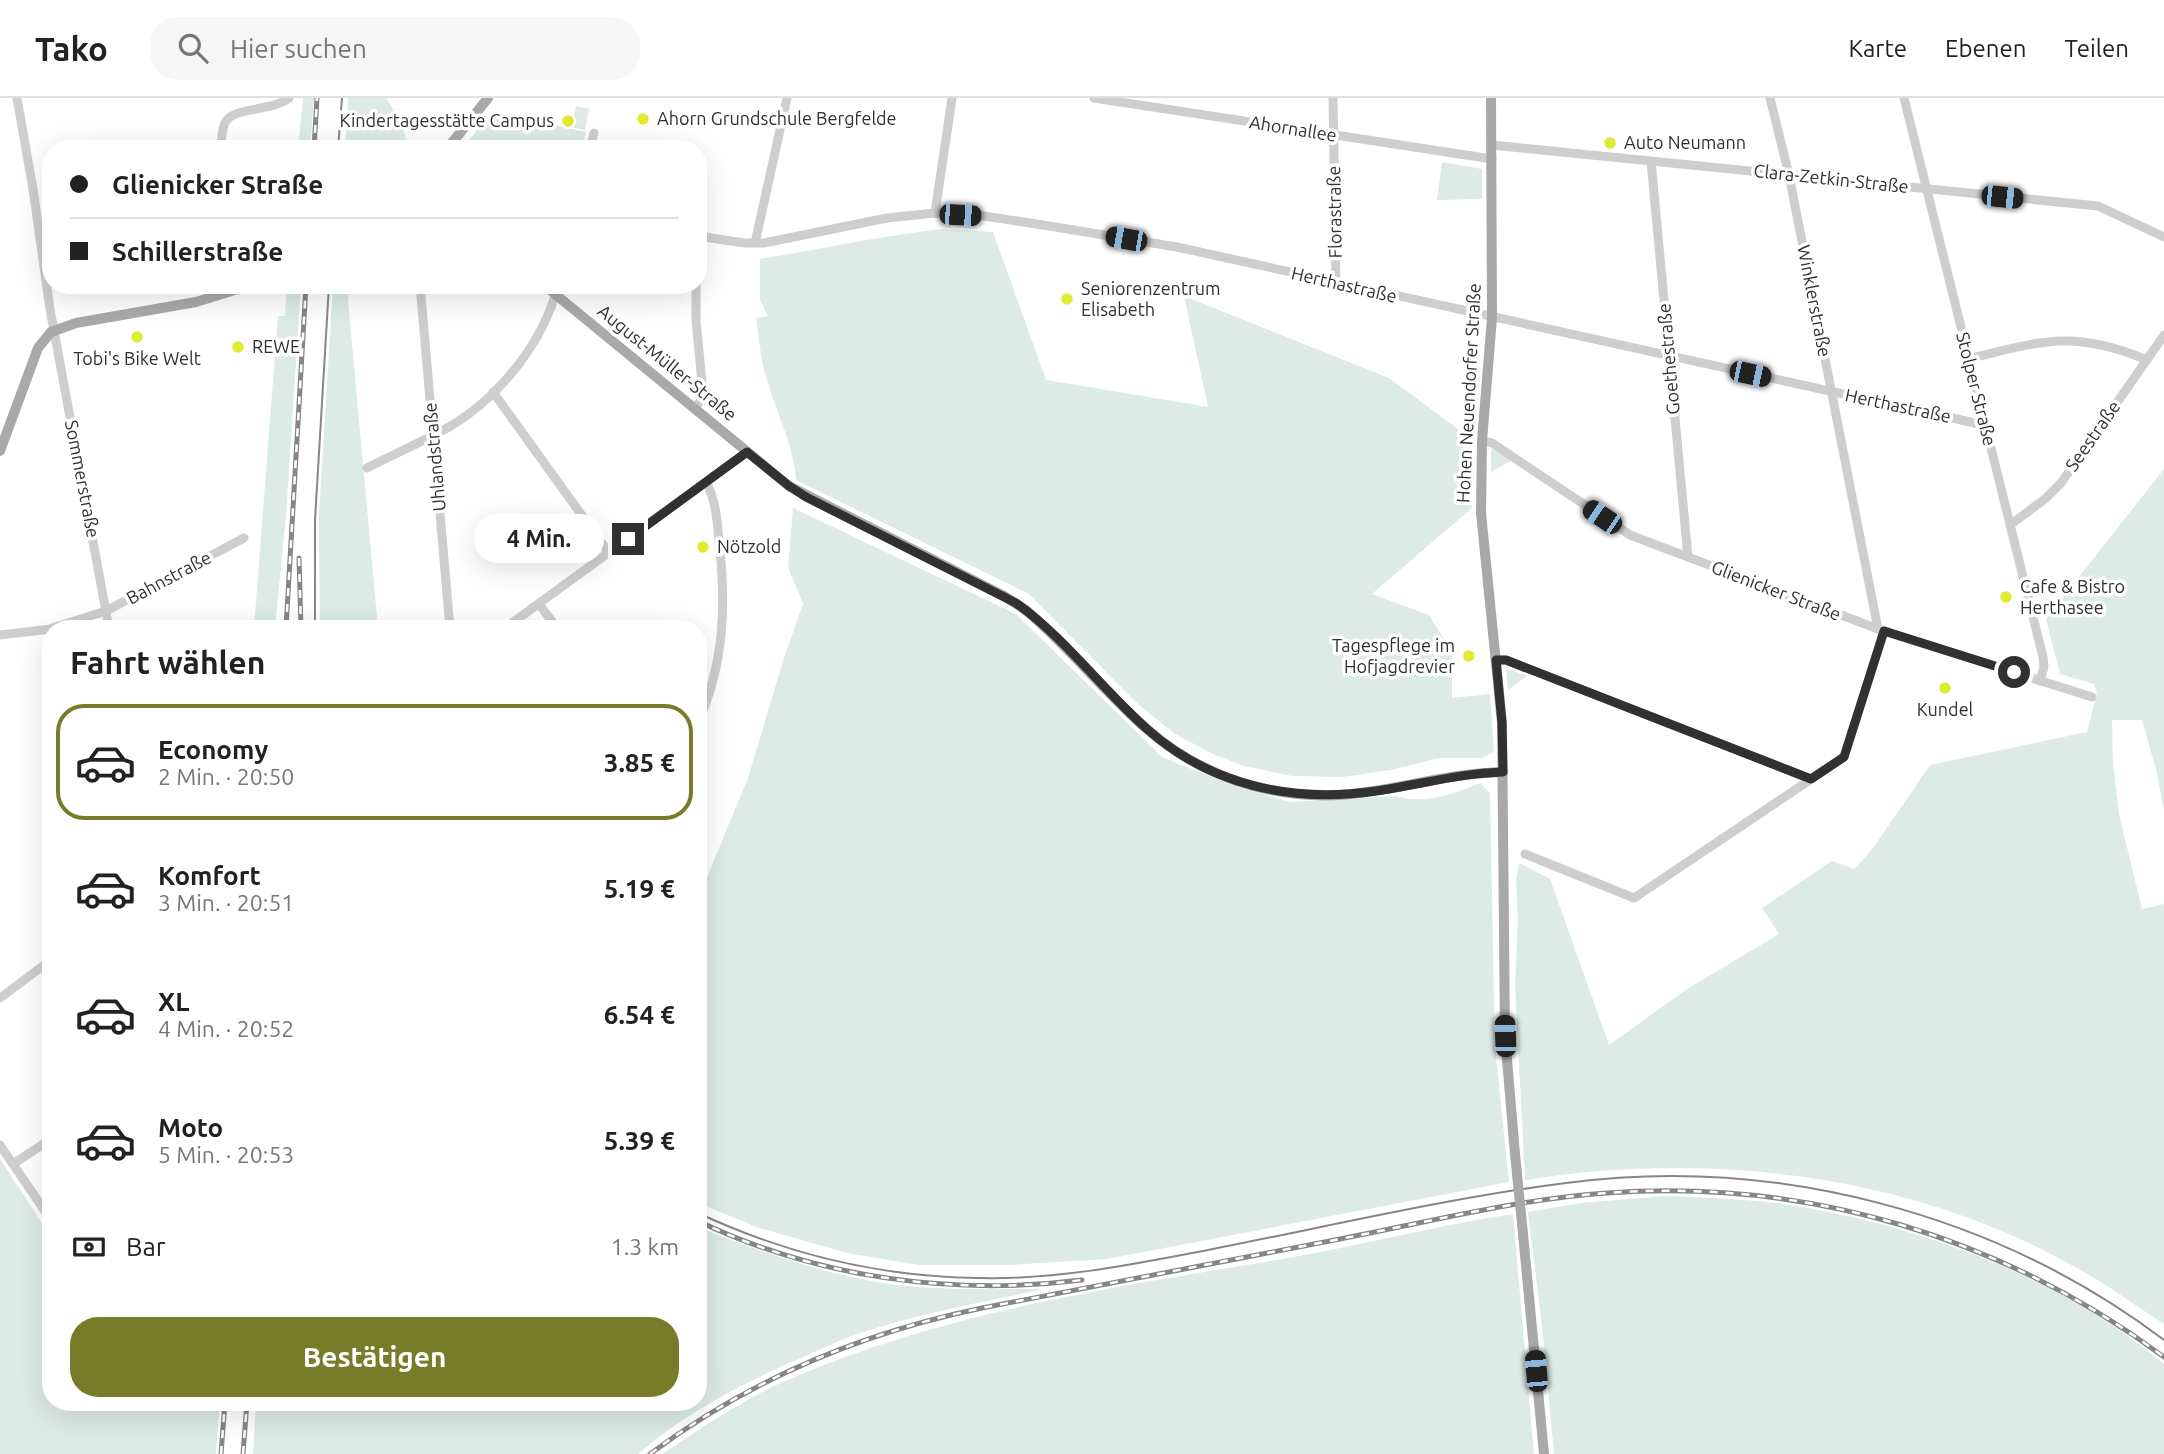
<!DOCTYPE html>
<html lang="de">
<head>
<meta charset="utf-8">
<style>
	:root { --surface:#fff; --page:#f6f6f6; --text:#222; --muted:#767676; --line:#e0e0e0; --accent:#777c29 }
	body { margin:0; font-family:Ubuntu,sans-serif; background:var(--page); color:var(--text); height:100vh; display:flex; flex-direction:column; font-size:26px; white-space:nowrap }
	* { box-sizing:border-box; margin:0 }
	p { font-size:23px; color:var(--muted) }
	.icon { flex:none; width:38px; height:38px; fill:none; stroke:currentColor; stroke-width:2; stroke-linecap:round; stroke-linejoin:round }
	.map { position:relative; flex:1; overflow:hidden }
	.drawer { position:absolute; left:42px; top:522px; width:665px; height:791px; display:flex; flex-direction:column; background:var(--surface); border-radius:28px; box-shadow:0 7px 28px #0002 }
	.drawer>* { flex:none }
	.guide { position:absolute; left:42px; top:42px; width:665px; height:154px; border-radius:28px; box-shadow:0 7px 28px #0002; display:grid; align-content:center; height:154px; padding:0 28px; background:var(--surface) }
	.end { position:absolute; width:32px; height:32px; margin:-16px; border:9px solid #313131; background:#fff; box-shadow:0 0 0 4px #fff }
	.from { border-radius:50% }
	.bubble { position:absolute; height:49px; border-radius:24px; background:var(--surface); box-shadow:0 7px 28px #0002; font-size:23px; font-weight:700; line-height:49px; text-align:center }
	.car { position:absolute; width:21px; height:42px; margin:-21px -10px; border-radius:9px; box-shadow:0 0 5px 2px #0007; background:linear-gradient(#222 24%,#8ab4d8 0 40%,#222 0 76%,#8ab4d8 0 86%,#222 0) }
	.guide b { display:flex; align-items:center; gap:24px; height:66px; font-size:26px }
	.guide b+b { border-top:2px solid var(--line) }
	.guide i { width:18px; height:18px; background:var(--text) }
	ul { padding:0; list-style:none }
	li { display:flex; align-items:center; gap:21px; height:116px; margin:0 14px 10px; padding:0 14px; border:4px solid transparent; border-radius:28px }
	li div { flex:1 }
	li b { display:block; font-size:26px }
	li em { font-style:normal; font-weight:700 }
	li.on { border-color:var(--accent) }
	li>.icon { width:63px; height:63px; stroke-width:1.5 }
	h2 { padding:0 28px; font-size:32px; line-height:84px }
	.pay { display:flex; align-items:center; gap:18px; height:77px; padding:0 28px; font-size:26px }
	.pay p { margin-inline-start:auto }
	.primary-button { display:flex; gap:14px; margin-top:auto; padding:14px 28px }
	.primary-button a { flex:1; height:80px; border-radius:28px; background:var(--accent); color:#fff; font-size:28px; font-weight:700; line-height:80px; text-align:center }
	header { display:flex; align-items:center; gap:42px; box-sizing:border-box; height:98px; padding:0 35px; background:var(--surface); border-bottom:2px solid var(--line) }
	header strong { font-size:33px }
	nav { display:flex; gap:38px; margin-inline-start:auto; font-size:24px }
	.search { width:490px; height:63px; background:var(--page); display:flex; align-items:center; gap:18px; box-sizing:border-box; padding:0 24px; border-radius:28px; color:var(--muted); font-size:26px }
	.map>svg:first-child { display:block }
</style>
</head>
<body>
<header>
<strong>Tako</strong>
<div class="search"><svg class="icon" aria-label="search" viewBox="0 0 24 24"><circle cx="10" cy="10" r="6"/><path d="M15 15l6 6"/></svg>Hier suchen</div>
<nav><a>Karte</a><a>Ebenen</a><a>Teilen</a></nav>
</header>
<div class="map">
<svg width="2164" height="1356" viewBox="0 0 2164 1356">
	<rect width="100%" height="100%" fill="#fff"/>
	<g fill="#dcebe5">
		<path d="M303 0H314L310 51H298Z"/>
		<path d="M348 0H386L401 24 409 51H345Z"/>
		<path d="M576 8 589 11 585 32 571 29Z"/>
		<path d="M492 13 586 34 582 51H462Z"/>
		<path d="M1442 64 1482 71V101L1437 102Z"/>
		<path d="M943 131 993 134 1046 282 1208 309 1184 198 1389 280 1470 340V403L1472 410 1372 496 1429 517 1452 554V600L1490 596 1494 654 1482 660H1439L1391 672 1342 679 1292 678 1244 668 1211 655 1175 636 1139 607 1029 496 796 382C794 346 774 310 765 275 760 257 759 239 756 220L768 218 760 201V161C821 151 881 138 943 131Z"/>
		<path d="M287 187H301L286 418 275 530H254L278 218H285Z"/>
		<path d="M333 187H350L348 202 378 530H320L319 416Z"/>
		<path d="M1491 352H1495L1511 363 1491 374Z"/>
		<path d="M2164 371V713L2157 675 2142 622H2112L2113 666 2119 716 2142 811 2164 806V1226C2139 1210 2115 1192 2089 1177 1921 1077 1716 1052 1525 1082L1515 887 1518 822 1516 782 1519 765 1550 781 1609 947 1687 891 1779 836 1762 810 1832 763 1854 771 1871 753 1930 667 2087 634 2097 595 2094 586 2060 576 2046 521Z"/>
		<path d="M793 410 1016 516 1162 659 1234 688 1290 704 1396 698C1425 707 1453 696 1480 685L1490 695 1495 949 1509 1084 1107 1161 1009 1167H920L847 1155 759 1130 698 1105V801L748 680 783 563 803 506 788 469Z"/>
		<path d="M1506 570 1527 578 1508 592Z"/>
		<path d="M0 1061 51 1139V1304H220L216 1356H0Z"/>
		<path d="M1666 1098C1712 1100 1758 1101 1803 1109 1932 1132 2064 1182 2164 1266V1356H1554L1542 1228 1528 1114 1580 1105Z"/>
		<path d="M1513 1116 1534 1356H662C702 1330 742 1302 785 1283 947 1212 1122 1188 1294 1159 1367 1146 1439 1127 1513 1116Z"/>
		<path d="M698 1129C769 1157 844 1184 920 1189 961 1192 1003 1191 1044 1191 980 1205 914 1216 852 1238 835 1244 819 1252 803 1259 745 1284 686 1314 638 1356H253L256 1304H698Z"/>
	</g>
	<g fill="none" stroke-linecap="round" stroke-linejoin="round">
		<g stroke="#cecece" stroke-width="9">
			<path d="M17 0 33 91 50 211 109 530"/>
			<path d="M1094 0 1492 61"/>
			<path d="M1333 0 1336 186"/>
			<path d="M1770 0 1789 77 1878 531"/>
			<path d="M1904 0 2043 559 2044 569 2040 583"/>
			<path d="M1492 47 2098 108 2164 139"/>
			<path d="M221 51C222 42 221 30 226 23 236 9 273 13 289 0"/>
			<path d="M590 51 594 35"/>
			<path d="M1651 63 1688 459"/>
			<path d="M935 115 952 0"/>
			<path d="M698 138 744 145H764L887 120 935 115 984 118 1043 127 1177 149 1984 327"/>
			<path d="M755 145 787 0"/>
			<path d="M698 171 703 138"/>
			<path d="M420 187 450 530"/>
			<path d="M1968 261C2040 243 2075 231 2147 262"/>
			<path d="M493 294 609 455"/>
			<path d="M694 311 701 302 703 295 696 222V187"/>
			<path d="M1482 343 1492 345 1630 437 1878 531 2092 599"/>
			<path d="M367 370C394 356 422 344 449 329 499 300 544 244 558 187"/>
			<path d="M2010 427 2045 401 2061 385 2164 237"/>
			<path d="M539 506 557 530"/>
			<path d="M52 530 106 513 244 440"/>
			<path d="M505 530 747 354"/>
			<path d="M0 537 51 531"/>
			<path d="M1496 562H1506L1811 681"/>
			<path d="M698 624C725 565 726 505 719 442 717 422 716 402 706 384"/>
			<path d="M1525 756 1634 800 1844 659 1884 533"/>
			<path d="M0 900 51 862"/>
			<path d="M0 1047 51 1122"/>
			<path d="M13 1066 51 1041"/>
		</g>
		<g stroke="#a9a9a9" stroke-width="10">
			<path d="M1491 0 1492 220 1482 343 1481 415 1502 625 1505 938 1515 1056"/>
			<path d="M447 51 488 0"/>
			<path d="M544 187 789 388 1004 498 1027 513C1070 550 1105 595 1148 632 1201 678 1270 701 1340 697 1395 693 1448 675 1503 674"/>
			<path d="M0 353 38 250 51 234 76 225 196 204 251 187"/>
			<path d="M1523 1136 1544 1356"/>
		</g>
		<g stroke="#868686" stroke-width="2">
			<path d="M338 51 342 0"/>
			<path d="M315 530V422L329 187"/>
			<path d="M698 1115C786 1156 882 1179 979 1180 1058 1182 1135 1166 1213 1151 1330 1128 1448 1100 1566 1085 1775 1057 1996 1115 2164 1242"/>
		</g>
		<defs>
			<g id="rail">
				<path d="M314 51 317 0"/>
				<path d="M299 460 301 530"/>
				<path d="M286 530 306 187"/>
				<path d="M698 1123C817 1180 952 1198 1082 1182"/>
				<path d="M221 1356 225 1304"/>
				<path d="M243 1356 247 1304"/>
				<path d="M650 1356C749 1282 861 1235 982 1210 1101 1187 1220 1164 1340 1141 1428 1124 1518 1101 1607 1095 1808 1080 2003 1140 2164 1259"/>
			</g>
		</defs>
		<use href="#rail" stroke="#868686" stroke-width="5"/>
		<use href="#rail" stroke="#fff" stroke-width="2.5" stroke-dasharray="8" stroke-linecap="butt"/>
		<path stroke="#a9a9a9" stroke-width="10" d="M1515 1056 1523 1136"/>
	</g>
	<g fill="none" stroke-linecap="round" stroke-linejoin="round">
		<path stroke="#313131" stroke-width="9" d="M628 441 747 354 789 388 806 399 1016 505C1065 540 1102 591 1147 631 1211 688 1293 705 1376 693 1418 687 1461 675 1503 674L1502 625 1496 562H1506L1811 681 1844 659 1884 533 2014 574"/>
	</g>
	<g fill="#e0ea31" stroke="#fff" stroke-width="2.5">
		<circle cx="643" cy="21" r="7"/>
		<circle cx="568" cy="23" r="7"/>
		<circle cx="1610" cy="45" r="7"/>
		<circle cx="1067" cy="201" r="7"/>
		<circle cx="137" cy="239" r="7"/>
		<circle cx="238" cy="249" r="7"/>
		<circle cx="703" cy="449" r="7"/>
		<circle cx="2006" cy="499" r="7"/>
		<circle cx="1469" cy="558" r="7"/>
		<circle cx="1945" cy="590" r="7"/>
	</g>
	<g text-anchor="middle" stroke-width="7" stroke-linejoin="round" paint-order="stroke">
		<g font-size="18" fill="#313131" stroke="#fff" text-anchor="start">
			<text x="657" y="27">Ahorn Grundschule Bergfelde</text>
			<text x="554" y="29" text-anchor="end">Kindertagesstätte Campus</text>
			<text x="1624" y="51">Auto Neumann</text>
			<text x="1081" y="197">Seniorenzentrum<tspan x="1081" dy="21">Elisabeth</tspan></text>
			<text x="252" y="255">REWE</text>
			<text x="137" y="267" text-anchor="middle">Tobi's Bike Welt</text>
			<text x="717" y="455">Nötzold</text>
			<text x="2020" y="495">Cafe &amp; Bistro<tspan x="2020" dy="21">Herthasee</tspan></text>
			<text x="1455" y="554" text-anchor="end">Tagespflege im<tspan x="1455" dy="21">Hofjagdrevier</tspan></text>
			<text x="1945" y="618" text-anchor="middle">Kundel</text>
		</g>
		<g font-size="18" fill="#313131" stroke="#fff">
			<text transform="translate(1293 31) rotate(9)" y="6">Ahornallee</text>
			<text transform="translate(1831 81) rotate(6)" y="6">Clara-Zetkin-Straße</text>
			<text transform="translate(1335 114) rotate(-91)" y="6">Florastraße</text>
			<text transform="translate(1344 187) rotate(13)" y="6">Herthastraße</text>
			<text transform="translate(1814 203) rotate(79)" y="6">Winklerstraße</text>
			<text transform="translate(1669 261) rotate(-95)" y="6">Goethestraße</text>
			<text transform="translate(667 265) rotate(39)" y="6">August-Müller-Straße</text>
			<text transform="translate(1976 291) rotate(76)" y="6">Stolper Straße</text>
			<text transform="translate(1469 295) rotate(-87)" y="6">Hohen Neuendorfer Straße</text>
			<text transform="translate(1898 308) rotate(12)" y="6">Herthastraße</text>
			<text transform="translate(2093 338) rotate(-55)" y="6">Seestraße</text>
			<text transform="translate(435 359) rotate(-95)" y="6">Uhlandstraße</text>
			<text transform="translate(82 381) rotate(79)" y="6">Sommerstraße</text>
			<text transform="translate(169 480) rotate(-28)" y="6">Bahnstraße</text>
			<text transform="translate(1776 493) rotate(21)" y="6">Glienicker Straße</text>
		</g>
	</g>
</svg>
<i class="end from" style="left:2014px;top:574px"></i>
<i class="end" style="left:628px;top:441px"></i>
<div class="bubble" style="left:474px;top:416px;width:130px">4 Min.</div>
<i class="car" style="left:2002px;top:99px;rotate:96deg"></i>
<i class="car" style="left:960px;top:117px;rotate:93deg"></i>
<i class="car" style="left:1126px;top:141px;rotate:280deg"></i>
<i class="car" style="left:1750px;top:276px;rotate:102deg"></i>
<i class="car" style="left:1602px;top:419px;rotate:304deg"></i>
<i class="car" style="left:1505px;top:938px;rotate:358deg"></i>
<i class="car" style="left:1536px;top:1273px;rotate:355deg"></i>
<div class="guide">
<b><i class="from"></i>Glienicker Straße</b>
<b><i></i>Schillerstraße</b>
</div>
<section class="drawer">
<h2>Fahrt wählen</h2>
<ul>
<li class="on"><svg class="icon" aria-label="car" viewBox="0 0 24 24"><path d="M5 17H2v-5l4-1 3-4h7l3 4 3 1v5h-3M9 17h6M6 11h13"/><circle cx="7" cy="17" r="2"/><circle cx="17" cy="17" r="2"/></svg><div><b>Economy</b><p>2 Min. · 20:50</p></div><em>3.85 €</em></li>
<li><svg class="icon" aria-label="car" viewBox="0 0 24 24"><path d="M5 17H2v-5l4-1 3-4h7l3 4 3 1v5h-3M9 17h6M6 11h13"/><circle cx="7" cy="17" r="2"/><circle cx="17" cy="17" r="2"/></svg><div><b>Komfort</b><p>3 Min. · 20:51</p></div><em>5.19 €</em></li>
<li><svg class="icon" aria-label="car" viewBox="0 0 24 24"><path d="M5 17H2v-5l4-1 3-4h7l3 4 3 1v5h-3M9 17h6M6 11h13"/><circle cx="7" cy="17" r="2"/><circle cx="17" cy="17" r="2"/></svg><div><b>XL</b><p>4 Min. · 20:52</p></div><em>6.54 €</em></li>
<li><svg class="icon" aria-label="car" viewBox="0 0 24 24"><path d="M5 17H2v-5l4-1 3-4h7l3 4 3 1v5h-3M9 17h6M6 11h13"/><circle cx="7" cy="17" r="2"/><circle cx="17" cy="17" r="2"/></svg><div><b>Moto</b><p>5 Min. · 20:53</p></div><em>5.39 €</em></li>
</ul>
<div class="pay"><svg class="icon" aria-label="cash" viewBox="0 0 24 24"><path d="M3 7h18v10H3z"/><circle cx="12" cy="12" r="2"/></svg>Bar<p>1.3 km</p></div>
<div class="primary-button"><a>Bestätigen</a></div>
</section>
</div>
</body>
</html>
